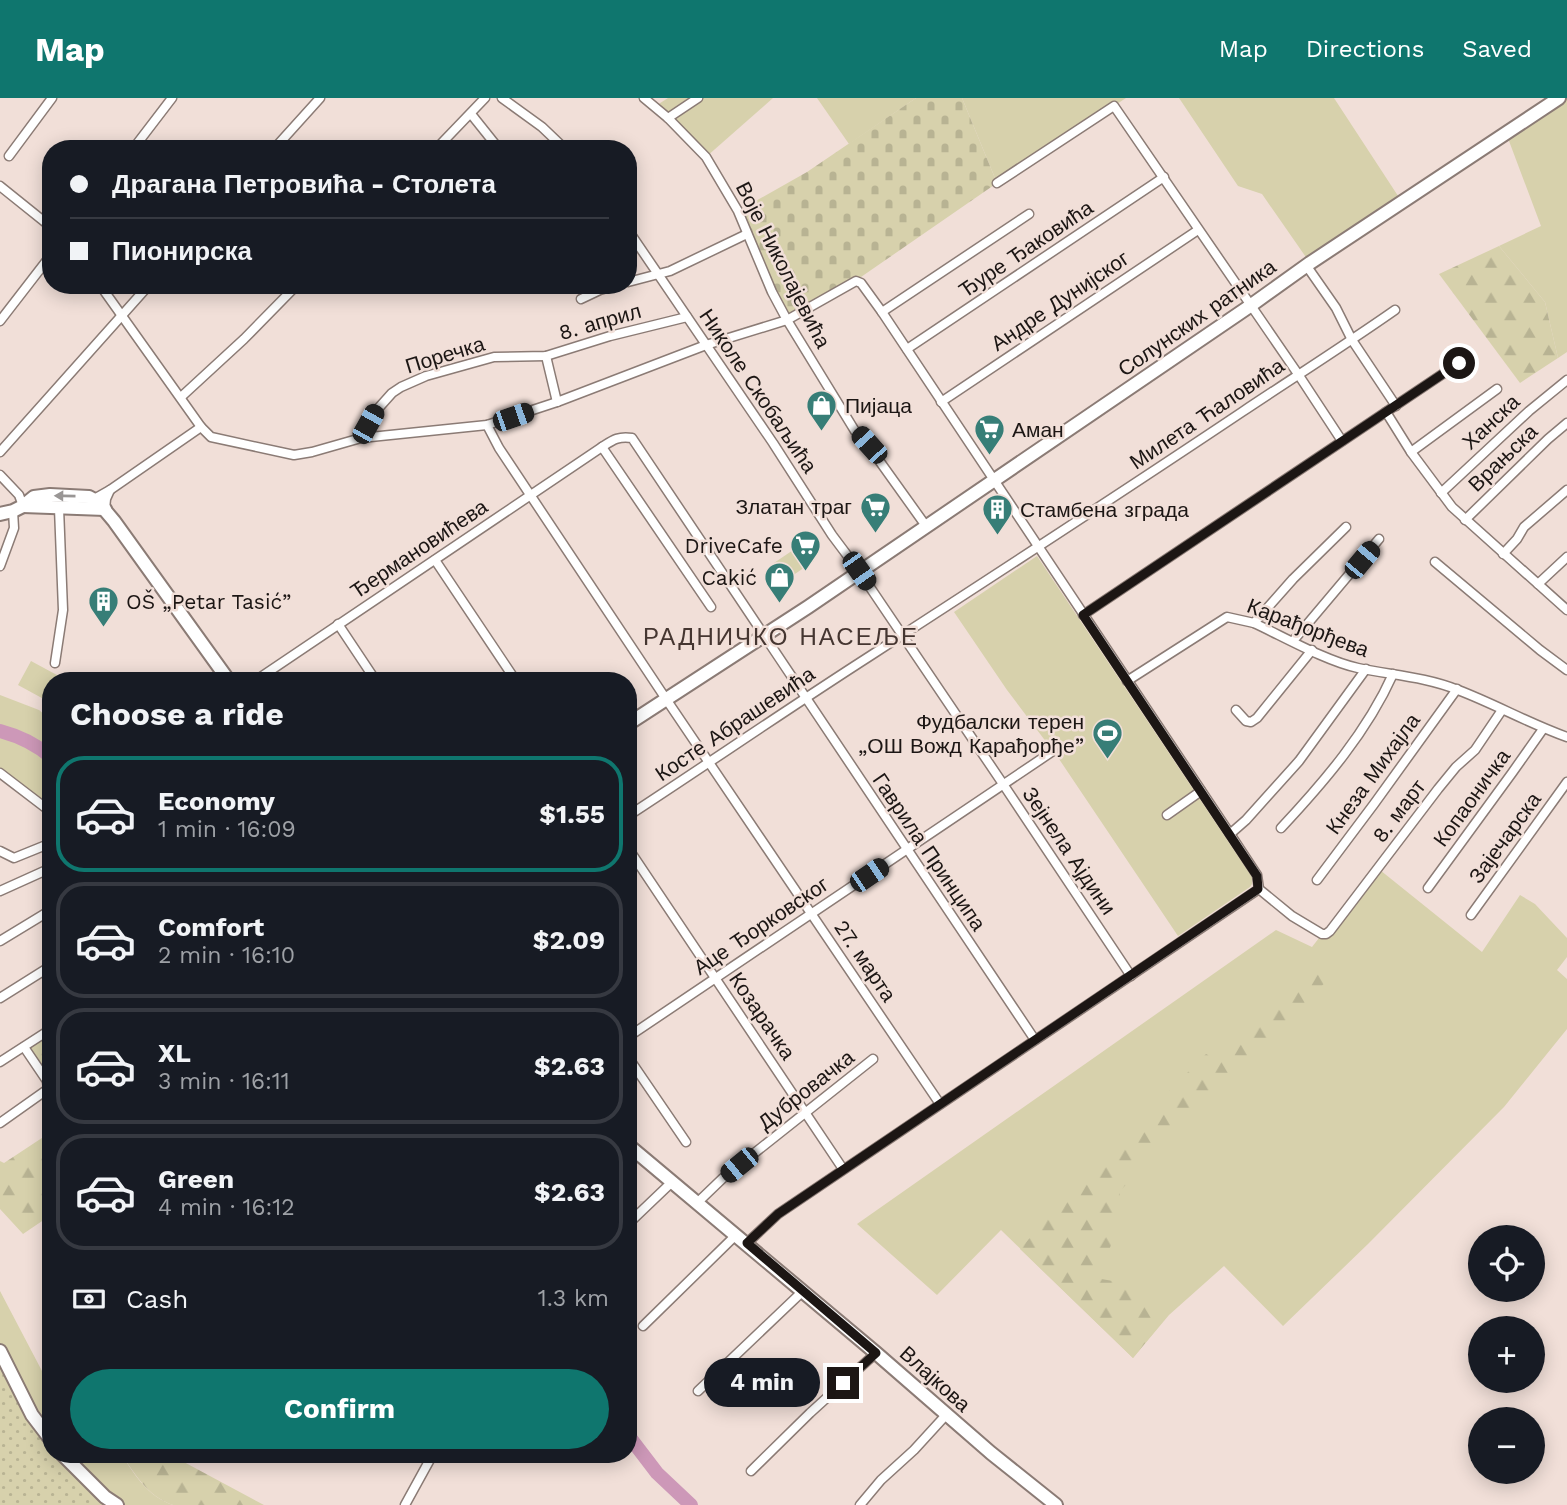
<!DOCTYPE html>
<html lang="en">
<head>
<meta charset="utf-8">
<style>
	:root { --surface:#171b24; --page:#242831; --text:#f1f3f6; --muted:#9ea1a6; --line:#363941; --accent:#0f766e }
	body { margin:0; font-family:"Work Sans",sans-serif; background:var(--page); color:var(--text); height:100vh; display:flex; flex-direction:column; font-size:26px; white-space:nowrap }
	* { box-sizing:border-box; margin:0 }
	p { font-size:23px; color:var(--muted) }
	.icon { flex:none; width:38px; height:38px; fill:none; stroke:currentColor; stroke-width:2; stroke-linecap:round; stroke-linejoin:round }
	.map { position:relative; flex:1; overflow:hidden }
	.drawer { position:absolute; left:42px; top:574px; width:595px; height:791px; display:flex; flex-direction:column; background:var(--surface); border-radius:28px; box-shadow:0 4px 18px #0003 }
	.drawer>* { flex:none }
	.top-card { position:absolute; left:42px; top:42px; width:595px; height:154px; border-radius:28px; box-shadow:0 4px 18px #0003; display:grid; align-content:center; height:154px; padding:0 28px; background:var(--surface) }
	.buttons { position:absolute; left:1468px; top:1127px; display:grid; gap:14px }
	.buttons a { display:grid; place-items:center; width:77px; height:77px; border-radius:50%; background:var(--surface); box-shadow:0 4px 18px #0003; font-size:35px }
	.end { position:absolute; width:32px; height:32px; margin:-16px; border:9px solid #1c1614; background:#fff; box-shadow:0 0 0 4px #fff }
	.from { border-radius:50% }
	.bubble { position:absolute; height:49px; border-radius:24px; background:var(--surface); box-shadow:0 4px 18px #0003; font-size:23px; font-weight:700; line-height:49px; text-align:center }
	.car { position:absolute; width:21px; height:42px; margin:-21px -10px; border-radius:9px; box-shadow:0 0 5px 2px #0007; background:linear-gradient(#222 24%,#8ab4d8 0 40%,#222 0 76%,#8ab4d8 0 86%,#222 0) }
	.top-card b { display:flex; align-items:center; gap:24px; height:66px; font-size:26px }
	.top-card b+b { border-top:2px solid var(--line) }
	.top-card i { width:18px; height:18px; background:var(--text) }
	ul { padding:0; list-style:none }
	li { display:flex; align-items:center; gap:21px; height:116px; margin:0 14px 10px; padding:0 14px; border:4px solid var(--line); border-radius:28px }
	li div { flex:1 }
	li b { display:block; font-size:26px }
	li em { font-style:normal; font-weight:700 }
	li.on { border-color:var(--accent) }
	li>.icon { width:63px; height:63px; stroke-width:1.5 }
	h2 { padding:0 28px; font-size:32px; line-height:84px }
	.pay { display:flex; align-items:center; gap:18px; height:77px; padding:0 28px; font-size:26px }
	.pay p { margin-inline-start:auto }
	.button { display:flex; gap:14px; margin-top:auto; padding:14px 28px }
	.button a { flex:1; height:80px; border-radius:42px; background:var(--accent); color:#fff; font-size:28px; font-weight:700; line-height:80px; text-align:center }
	header { display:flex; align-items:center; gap:42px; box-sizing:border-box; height:98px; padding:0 35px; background:var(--accent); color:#fff }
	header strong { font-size:33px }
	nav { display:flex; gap:38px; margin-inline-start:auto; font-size:24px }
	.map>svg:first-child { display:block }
</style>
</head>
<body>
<header>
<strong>Map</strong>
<nav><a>Map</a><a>Directions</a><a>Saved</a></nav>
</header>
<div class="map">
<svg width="1567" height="1407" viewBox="0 0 1567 1407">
	<defs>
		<pattern id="forest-firs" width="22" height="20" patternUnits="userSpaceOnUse" patternTransform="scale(1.75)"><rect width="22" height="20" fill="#d7d1ac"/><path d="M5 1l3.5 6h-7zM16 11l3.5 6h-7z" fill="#b8b393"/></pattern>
		<pattern id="cemetery-stones" width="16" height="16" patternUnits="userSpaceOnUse" patternTransform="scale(1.75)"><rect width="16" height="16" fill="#d7d1ac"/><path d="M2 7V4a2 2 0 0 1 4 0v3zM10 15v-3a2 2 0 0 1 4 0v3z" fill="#b8b393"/></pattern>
		<pattern id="park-dots" width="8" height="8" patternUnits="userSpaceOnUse" patternTransform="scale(1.75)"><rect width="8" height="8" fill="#d7d1ac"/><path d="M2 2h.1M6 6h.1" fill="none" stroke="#b8b393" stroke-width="1.8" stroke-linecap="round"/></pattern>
	</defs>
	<rect width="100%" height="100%" fill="#f1dfd8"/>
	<g fill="#d7d1ac">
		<path d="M668 0H773L706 59 654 9Z"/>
		<path d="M817 0H916L849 46Z"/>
		<path d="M962 0H1126L997 85Z"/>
		<path d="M1179 0H1334L1402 104 1310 165 1262 96 1238 88Z"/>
		<path d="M1559 0 1567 1V254L1558 260 1545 204 1499 148 1541 128 1506 35Z"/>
		<path d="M802 446 814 463 786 482 774 465Z"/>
		<path d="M1037 458 1252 779V786L1250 789 1178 838 1059 661 1007 592 954 514Z"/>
		<path d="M31 563 68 583H51V605L18 587Z"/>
		<path d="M0 597 39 612 51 622V714L0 675Z"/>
		<path d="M1375 768 1482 854 1520 797 1535 806 1567 840V859L1557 872 1567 881V931L1504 1009 1368 1146 1283 1228 1224 1168 1169 1217 1133 1260 1001 1132 937 1197 857 1126 1276 832 1312 849Z"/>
		<path d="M0 1193 42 1273 51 1286V1342L0 1253Z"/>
		<path d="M62 1356H121C135 1377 147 1398 173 1407H117Z"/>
	</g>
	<g fill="url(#forest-firs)">
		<path d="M1499 148 1545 204 1558 260 1520 285 1439 176Z"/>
		<path d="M1318 868 1334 876 1223 985 1120 1093 1119 1130 1107 1156 1090 1179 1147 1189 1168 1217 1133 1260 1020 1151 1084 1079 1206 956 1221 963Z"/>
		<path d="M51 936V979L28 951Z"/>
		<path d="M51 1034V1117L23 1136 0 1111V1063L4 1065Z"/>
		<path d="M121 1356H169L264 1407H173C147 1398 136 1377 121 1356Z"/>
	</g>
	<path fill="url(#cemetery-stones)" d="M916 0H962L997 85 861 179 787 222 738 113 807 74Z"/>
	<path fill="url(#park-dots)" d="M0 1253 51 1342V1356H62L117 1407H0Z"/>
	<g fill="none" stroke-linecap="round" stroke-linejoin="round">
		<g stroke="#cd98b8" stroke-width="14">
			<path d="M0 633C19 638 36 646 51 659"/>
			<path d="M628 1337 657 1375 691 1407"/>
		</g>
		<defs>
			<g id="street">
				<path d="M502 0 542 29 565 51"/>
				<path d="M644 0 668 20 706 59 738 113 772 194 787 222 855 333 868 347 926 428"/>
				<path d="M471 16 499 51"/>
				<path d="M668 20 698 0"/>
				<path d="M133 51 172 0"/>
				<path d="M274 51 320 0"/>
				<path d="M436 51 485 0"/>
				<path d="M9 58 52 0"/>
				<path d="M997 85 1114 8 1298 276 1342 343"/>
				<path d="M0 88 51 129"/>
				<path d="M628 132 773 345 832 437 859 473 1003 686 1131 878"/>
				<path d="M1306 167 1336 210 1352 242 1396 308"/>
				<path d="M628 184 670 173 747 136"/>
				<path d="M100 187 201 329 211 339 294 357 312 354 361 340 487 327 557 304 706 247 787 222 856 183 861 185 882 214 1029 116"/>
				<path d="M491 187 493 189H502"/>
				<path d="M581 201 600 192 617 187"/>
				<path d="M882 214 1234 742 1257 777 1259 791 1292 818 1322 836H1326L1330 833 1438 691 1456 669 1475 652 1502 612"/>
				<path d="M0 223 51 157"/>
				<path d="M907 251 1164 79"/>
				<path d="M546 258 557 304"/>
				<path d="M181 299 244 241 297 187"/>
				<path d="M941 304 1198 132"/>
				<path d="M1386 314 1411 354 1452 409 1567 512"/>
				<path d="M487 327 499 350 666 601 940 1006"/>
				<path d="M361 340 375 314 392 295 401 289 426 278 494 259 546 258 610 238 687 219"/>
				<path d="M602 349C613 342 618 338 632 340L1035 942"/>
				<path d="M0 354 149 187"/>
				<path d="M1411 354 1497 291"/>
				<path d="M0 377 19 397 23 408"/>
				<path d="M110 392 201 329"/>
				<path d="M1441 395 1529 313 1567 282"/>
				<path d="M94 401 110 392 106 401 105 411"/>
				<path d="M1465 422 1548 341 1567 325"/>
				<path d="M1503 456 1517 441 1524 429 1567 392"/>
				<path d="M435 462 516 583"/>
				<path d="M1435 464 1540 552 1567 572"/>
				<path d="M0 468 14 430 13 413"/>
				<path d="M1538 486 1567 459"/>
				<path d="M1083 517 1459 265"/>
				<path d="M1254 525 1293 481 1346 429"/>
				<path d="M338 526 376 583"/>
				<path d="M1293 543 1379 441"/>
				<path d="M55 565 63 512 59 410"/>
				<path d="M255 583 602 349 711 509"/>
				<path d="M1127 583 1227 519 1254 525C1284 539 1326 563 1358 570 1391 577 1426 579 1458 592 1495 606 1530 626 1567 639"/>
				<path d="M1236 612 1246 623 1251 624 1257 620 1312 552"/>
				<path d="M0 675 51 714"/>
				<path d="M1167 717 1201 693"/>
				<path d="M628 718C709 665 789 610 870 558 995 477 1118 397 1242 314 1293 280 1345 247 1395 212"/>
				<path d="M1281 730C1324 684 1367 634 1393 576"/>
				<path d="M1230 736 1246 722 1299 663 1366 571"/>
				<path d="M628 750 843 1071"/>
				<path d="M0 753 14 760 51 745"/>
				<path d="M1317 782 1374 706 1457 591"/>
				<path d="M1428 790 1512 675 1543 631"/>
				<path d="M0 793 51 770"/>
				<path d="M1471 817 1567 684"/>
				<path d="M0 843 51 812"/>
				<path d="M0 900 51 868"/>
				<path d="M628 939 1053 653"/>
				<path d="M628 959 686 1044"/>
				<path d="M0 964 51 931"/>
				<path d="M0 1025 48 991 47 983 24 949"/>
				<path d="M697 1105 723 1080 873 961"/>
				<path d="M628 1126 672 1084"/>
				<path d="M747 1145 778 1116 1259 791"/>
				<path d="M643 1228 736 1137"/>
				<path d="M698 1293 803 1193"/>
				<path d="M751 1373 810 1315 876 1255"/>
				<path d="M405 1407 433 1356"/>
				<path d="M860 1407 881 1382 914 1352 946 1317"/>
			</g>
			<g id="secondary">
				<path d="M23 408 105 411"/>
				<path d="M0 416 13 413 23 408 34 399 50 397 89 399 98 404 114 423 229 583"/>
				<path d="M628 626 808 509 1250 208 1310 165 1559 0"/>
				<path d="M628 1047 876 1255 991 1355 1056 1407"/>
				<path d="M0 1253 32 1317 51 1342"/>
				<path d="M62 1356 105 1399 117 1407"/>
			</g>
		</defs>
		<use href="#street" stroke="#8b7b75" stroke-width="11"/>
		<use href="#secondary" stroke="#8b7b75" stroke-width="16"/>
		<use href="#street" stroke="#fff" stroke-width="8"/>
		<use href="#secondary" stroke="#fff" stroke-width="12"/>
	</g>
	<defs><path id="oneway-solid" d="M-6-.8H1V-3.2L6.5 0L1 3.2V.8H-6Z" transform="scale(1.75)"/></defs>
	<use fill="#999695" href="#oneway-solid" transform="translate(65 398) rotate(-179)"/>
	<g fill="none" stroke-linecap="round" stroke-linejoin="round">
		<path stroke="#1c1614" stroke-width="9" d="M843 1285 876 1255 747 1145 778 1116 1258 791 1257 778 1083 517 1459 265"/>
	</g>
	<defs>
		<symbol id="shop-pin" viewBox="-11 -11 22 30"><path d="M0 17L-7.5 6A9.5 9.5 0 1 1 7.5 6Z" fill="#377e77" stroke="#f1dfd8"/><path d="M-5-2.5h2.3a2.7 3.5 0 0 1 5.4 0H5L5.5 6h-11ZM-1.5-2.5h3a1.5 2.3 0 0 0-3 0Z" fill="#fff"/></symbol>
		<symbol id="supermarket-pin" viewBox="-11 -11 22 30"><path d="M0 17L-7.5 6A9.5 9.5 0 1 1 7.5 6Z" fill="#377e77" stroke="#f1dfd8"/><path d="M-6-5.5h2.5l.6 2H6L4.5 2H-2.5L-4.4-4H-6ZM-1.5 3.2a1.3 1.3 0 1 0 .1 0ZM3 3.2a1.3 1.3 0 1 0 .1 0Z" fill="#fff"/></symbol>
		<symbol id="building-pin" viewBox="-11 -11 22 30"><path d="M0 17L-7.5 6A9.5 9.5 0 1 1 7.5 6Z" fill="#377e77" stroke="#f1dfd8"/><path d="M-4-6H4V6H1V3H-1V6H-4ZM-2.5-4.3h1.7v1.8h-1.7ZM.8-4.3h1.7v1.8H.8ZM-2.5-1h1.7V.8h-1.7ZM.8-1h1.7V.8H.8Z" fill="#fff"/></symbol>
		<symbol id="stadium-pin" viewBox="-11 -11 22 30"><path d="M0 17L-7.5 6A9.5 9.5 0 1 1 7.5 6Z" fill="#377e77" stroke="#f1dfd8"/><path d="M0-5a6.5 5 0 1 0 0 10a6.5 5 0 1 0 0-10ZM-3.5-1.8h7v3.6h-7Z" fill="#fff"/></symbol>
	</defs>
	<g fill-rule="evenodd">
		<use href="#shop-pin" x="804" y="290" width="35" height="47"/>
		<use href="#supermarket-pin" x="972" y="314" width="35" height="47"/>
		<use href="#supermarket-pin" x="858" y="392" width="35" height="47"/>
		<use href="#building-pin" x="980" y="394" width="35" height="47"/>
		<use href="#supermarket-pin" x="788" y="430" width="35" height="47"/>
		<use href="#shop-pin" x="762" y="462" width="35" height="47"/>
		<use href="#building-pin" x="86" y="486" width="35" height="47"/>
		<use href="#stadium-pin" x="1090" y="618" width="35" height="47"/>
	</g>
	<g text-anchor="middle" stroke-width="5" stroke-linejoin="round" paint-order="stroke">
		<g font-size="21" fill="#1c1614" stroke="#f1dfd8">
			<text transform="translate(1026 151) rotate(-34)" y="7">Ђуре Ђаковића</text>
			<text transform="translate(783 167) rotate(63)" y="7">Воје Николајевића</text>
			<text transform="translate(1060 203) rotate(-34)" y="7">Андре Дунијског</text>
			<text transform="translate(1197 220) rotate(-35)" y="7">Солунских ратника</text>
			<text transform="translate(600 224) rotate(-16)" y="7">8. април</text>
			<text transform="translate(445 257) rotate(-17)" y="7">Поречка</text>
			<text transform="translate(758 293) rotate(56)" y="7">Николе Скобаљића</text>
			<text transform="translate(1207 316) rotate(-34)" y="7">Милета Ћаловића</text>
			<text transform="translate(1491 324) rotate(-43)" y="7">Ханска</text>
			<text transform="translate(1503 360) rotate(-44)" y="7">Врањска</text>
			<text transform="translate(419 451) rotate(-34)" y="7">Ђермановићева</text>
			<text transform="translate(1308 530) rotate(21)" y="7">Карађорђева</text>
			<text transform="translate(735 626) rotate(-34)" y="7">Косте Абрашевића</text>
			<text transform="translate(1373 676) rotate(-54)" y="7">Кнеза Михајла</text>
			<text transform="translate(1472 700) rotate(-54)" y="7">Копаоничка</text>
			<text transform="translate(1399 713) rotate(-53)" y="7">8. март</text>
			<text transform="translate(1505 740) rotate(-54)" y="7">Зајечарска</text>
			<text transform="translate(1069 753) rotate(56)" y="7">Зејнела Ајдини</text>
			<text transform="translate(929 754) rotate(56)" y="7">Гаврила Принципа</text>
			<text transform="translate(761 828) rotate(-34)" y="7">Аце Ђорковског</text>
			<text transform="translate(865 863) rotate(56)" y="7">27. марта</text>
			<text transform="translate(762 918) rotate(56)" y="7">Козарачка</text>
			<text transform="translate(806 992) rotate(-38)" y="7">Дубровачка</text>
			<text transform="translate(935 1281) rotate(42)" y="7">Влајкова</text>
		</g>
		<g font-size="21" fill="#1c1614" stroke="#f1dfd8" text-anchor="start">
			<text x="845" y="315">Пијаца</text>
			<text x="1012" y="339">Аман</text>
			<text x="852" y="416" text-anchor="end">Златан траг</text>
			<text x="1020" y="419">Стамбена зграда</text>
			<text x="783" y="455" text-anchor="end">DriveCafe</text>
			<text x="757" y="487" text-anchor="end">Cakić</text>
			<text x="126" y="511">OŠ „Petar Tasić”</text>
			<text x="1084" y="631" text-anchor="end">Фудбалски терен<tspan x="1084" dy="24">„ОШ Вожд Карађорђе”</tspan></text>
		</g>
		<g font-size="24" letter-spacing="2" fill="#453631" stroke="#f1dfd8">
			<text x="781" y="547">РАДНИЧКО НАСЕЉЕ</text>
		</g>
	</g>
</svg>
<div class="buttons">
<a><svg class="icon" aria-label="locate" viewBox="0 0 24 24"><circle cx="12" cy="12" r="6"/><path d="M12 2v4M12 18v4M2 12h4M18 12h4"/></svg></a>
<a>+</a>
<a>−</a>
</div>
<i class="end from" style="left:1459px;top:265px"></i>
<i class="end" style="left:843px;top:1285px"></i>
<div class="bubble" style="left:704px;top:1260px;width:116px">4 min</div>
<i class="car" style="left:513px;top:319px;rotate:71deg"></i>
<i class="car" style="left:368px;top:326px;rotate:29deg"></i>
<i class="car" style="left:869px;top:347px;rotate:318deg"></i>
<i class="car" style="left:1362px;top:462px;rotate:40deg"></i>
<i class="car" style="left:859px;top:473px;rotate:145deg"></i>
<i class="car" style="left:869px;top:777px;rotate:56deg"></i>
<i class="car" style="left:739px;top:1067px;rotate:231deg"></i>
<div class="top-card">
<b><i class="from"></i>Драгана Петровића - Столета</b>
<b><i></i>Пионирска</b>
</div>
<section class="drawer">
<h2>Choose a ride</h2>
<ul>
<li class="on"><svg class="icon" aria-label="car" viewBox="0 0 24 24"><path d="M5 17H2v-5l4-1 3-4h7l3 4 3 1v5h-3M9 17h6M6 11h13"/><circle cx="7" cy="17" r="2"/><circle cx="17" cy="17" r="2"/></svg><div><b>Economy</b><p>1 min · 16:09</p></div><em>$1.55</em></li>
<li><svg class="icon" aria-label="car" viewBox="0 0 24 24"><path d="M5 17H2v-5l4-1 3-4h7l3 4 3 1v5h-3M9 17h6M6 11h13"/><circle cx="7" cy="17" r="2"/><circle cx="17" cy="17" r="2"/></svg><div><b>Comfort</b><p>2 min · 16:10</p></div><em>$2.09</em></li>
<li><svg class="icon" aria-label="car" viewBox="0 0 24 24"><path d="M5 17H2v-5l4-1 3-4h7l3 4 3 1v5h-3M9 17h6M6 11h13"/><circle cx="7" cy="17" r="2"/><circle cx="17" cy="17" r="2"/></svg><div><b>XL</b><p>3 min · 16:11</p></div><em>$2.63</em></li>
<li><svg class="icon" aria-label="car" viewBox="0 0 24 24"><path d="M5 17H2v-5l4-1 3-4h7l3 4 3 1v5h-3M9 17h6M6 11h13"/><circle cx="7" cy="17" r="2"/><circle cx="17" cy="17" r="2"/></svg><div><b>Green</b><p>4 min · 16:12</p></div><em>$2.63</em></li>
</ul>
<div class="pay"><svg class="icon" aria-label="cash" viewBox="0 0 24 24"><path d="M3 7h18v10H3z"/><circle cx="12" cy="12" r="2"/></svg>Cash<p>1.3 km</p></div>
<div class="button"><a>Confirm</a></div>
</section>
</div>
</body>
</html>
